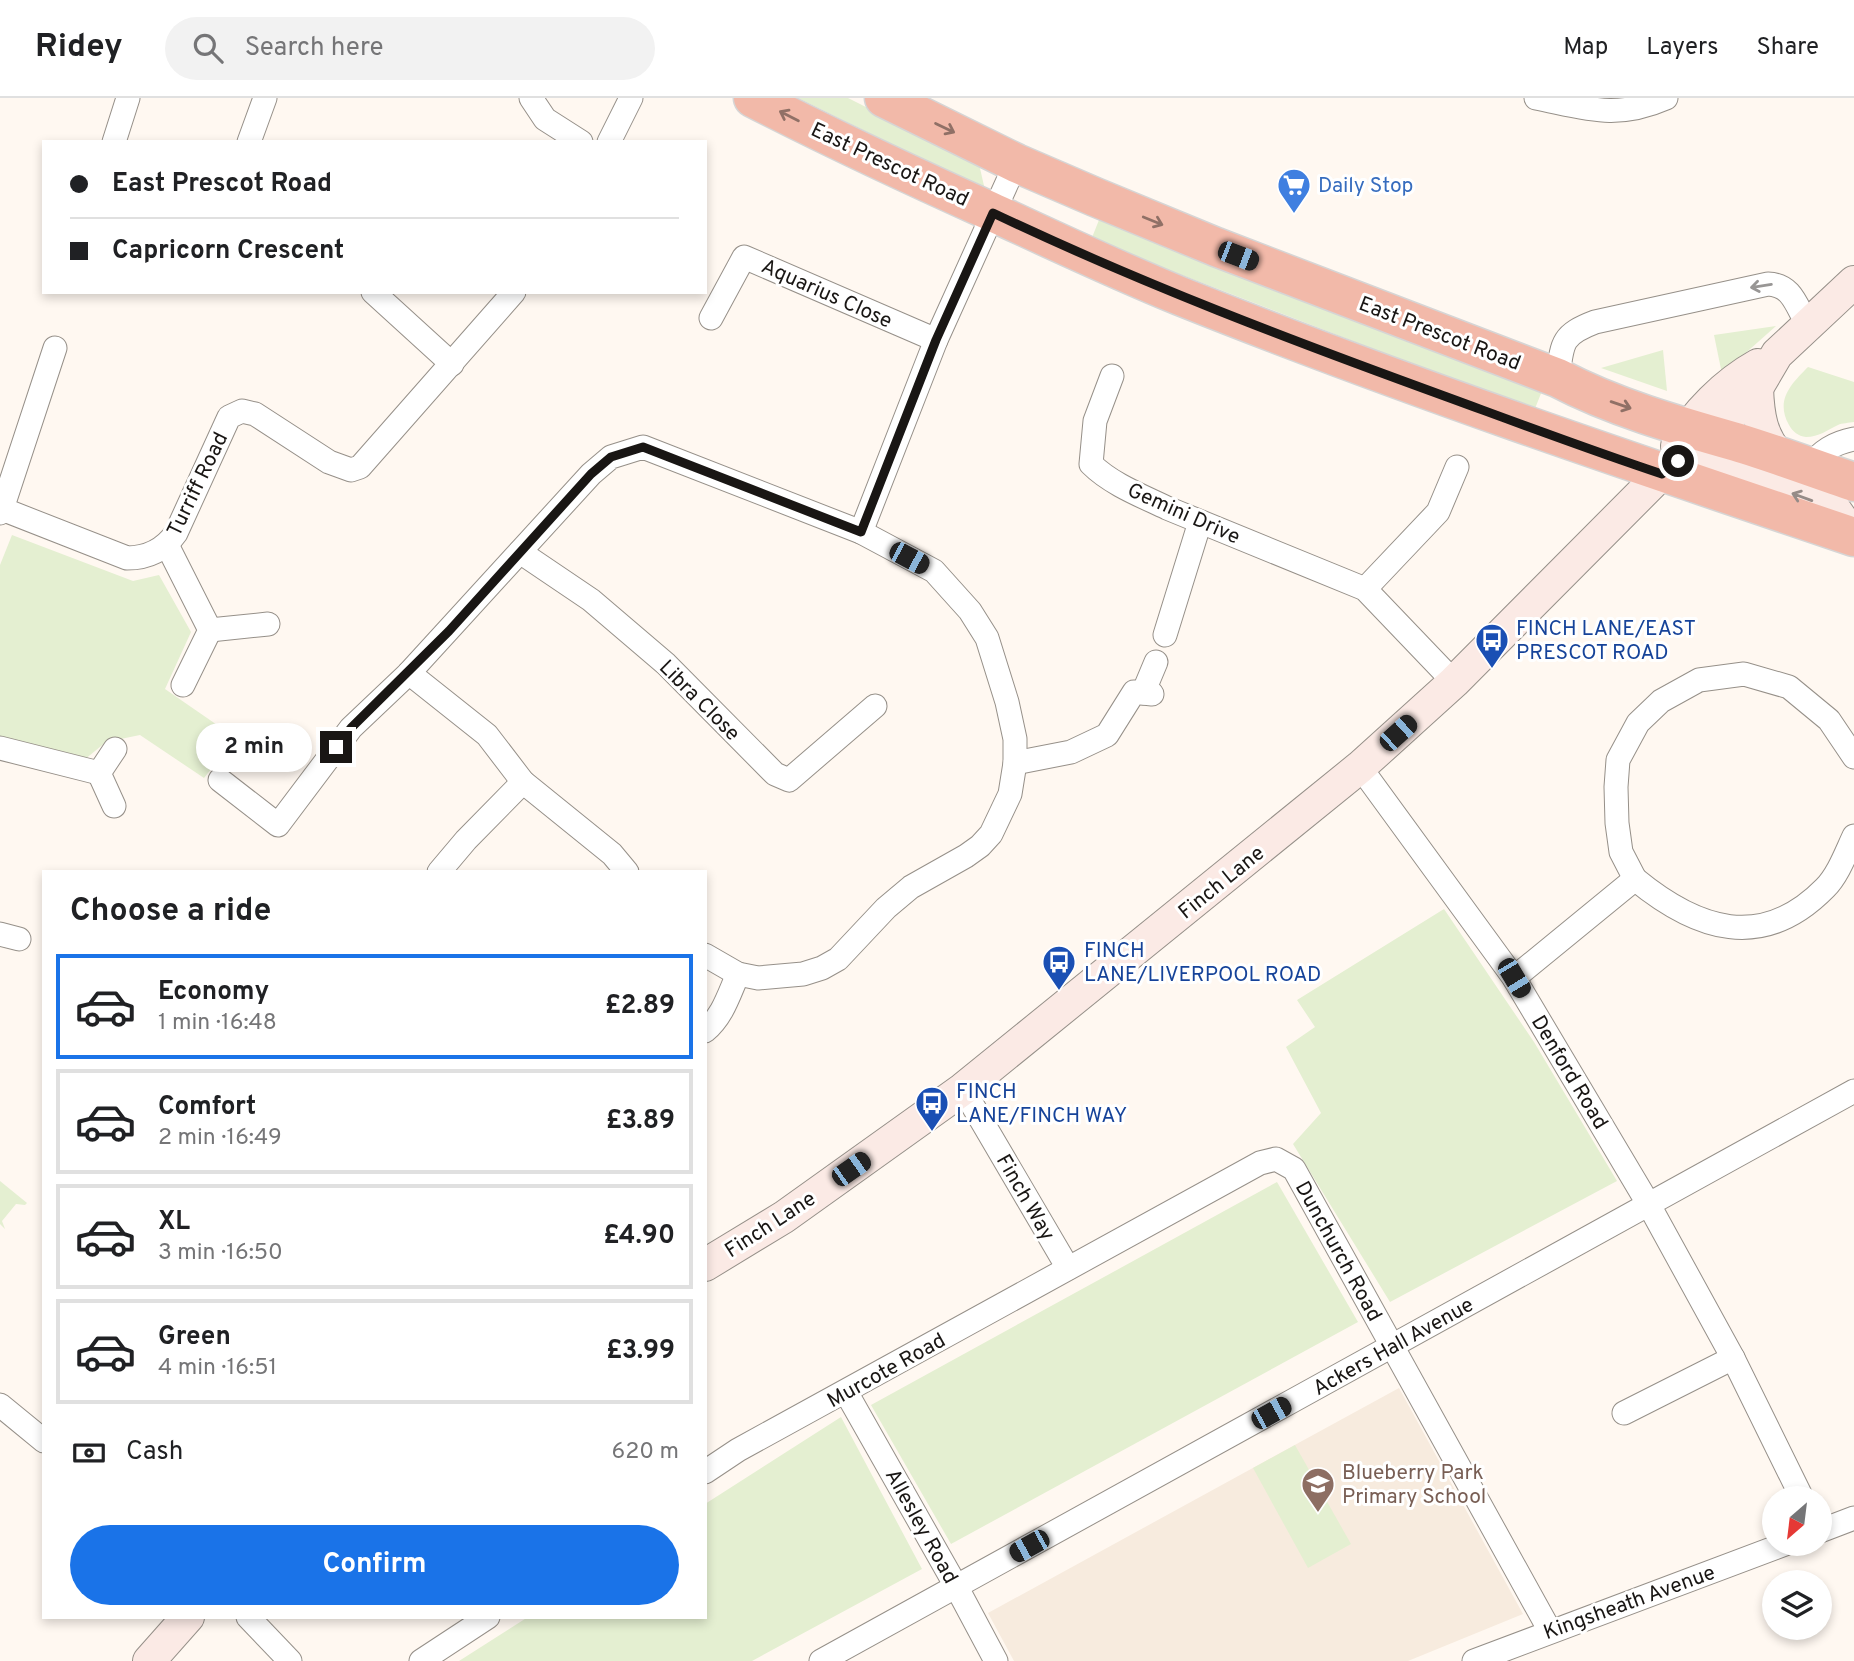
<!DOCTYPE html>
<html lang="en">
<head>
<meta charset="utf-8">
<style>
	:root { --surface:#fff; --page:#f2f2f2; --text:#202124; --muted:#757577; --line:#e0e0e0; --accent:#1a73e8 }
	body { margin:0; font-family:Overpass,sans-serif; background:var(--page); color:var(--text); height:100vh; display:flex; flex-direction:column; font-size:26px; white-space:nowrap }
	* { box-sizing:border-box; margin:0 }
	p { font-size:23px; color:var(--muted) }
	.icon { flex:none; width:38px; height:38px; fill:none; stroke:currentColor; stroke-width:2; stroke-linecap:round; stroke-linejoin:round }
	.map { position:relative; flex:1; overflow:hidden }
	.sheet { position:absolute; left:42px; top:772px; width:665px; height:749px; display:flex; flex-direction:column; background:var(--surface); border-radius:0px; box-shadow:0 4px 10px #0003 }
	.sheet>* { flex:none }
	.top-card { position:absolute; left:42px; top:42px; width:665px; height:154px; border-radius:0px; box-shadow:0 4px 10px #0003; display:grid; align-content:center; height:154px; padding:0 28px; background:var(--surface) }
	.needle { width:46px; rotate:208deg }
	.controls { position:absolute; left:1762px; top:1388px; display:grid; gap:14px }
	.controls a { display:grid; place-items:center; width:70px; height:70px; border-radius:50%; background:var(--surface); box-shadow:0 4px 10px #0003; font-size:35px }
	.end { position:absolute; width:32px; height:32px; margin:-16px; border:9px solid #191614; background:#fff; box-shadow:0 0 0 4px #fff }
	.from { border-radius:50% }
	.bubble { position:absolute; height:49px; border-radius:24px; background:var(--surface); box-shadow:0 4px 10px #0003; font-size:23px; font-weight:700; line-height:49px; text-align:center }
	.car { position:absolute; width:21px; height:42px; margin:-21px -10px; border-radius:9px; box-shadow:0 0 5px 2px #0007; background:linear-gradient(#222 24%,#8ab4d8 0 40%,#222 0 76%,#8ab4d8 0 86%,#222 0) }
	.top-card b { display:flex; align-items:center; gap:24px; height:66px; font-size:26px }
	.top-card b+b { border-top:2px solid var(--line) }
	.top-card i { width:18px; height:18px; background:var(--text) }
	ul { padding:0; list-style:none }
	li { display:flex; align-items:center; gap:21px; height:105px; margin:0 14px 10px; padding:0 14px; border:4px solid var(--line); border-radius:0px }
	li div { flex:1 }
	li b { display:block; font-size:26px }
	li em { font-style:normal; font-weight:700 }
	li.current { border-color:var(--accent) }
	li>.icon { width:63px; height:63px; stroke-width:1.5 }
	h2 { padding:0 28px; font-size:32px; line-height:84px }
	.pay { display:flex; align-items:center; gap:18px; height:77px; padding:0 28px; font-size:26px }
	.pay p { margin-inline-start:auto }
	.cta { display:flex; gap:14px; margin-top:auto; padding:14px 28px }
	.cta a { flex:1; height:80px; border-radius:42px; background:var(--accent); color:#fff; font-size:28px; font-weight:700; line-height:80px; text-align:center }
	header { display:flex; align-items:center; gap:42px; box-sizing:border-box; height:98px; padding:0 35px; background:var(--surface); border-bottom:2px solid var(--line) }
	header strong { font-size:33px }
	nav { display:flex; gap:38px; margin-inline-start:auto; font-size:24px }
	.search { width:490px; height:63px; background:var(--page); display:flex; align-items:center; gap:18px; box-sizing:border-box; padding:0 24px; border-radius:38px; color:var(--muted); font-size:26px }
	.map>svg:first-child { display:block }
</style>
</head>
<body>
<header>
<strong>Ridey</strong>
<div class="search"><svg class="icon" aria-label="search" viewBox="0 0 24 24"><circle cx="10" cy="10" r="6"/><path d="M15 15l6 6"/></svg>Search here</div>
<nav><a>Map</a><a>Layers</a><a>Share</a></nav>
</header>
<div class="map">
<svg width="1854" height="1563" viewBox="0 0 1854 1563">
	<rect width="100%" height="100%" fill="#fff8f1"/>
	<path fill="#f7ebde" d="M1399 1290 1523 1516 1408 1563H1014L988 1515Z"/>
	<g fill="#e4efd1">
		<path d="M798 0H848L979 66 985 92Z"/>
		<path d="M1101 117 1544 288 1534 313 1091 142Z"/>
		<path d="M1776 228 1722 276 1714 237Z"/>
		<path d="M1663 252 1667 293 1601 270Z"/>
		<path d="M1808 269 1854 284V324C1849 325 1842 325 1838 327 1827 332 1819 339 1806 339 1798 338 1793 334 1789 327 1775 302 1791 286 1808 269Z"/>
		<path d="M12 437 133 483 159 477 191 534 165 591 236 640 204 680 140 637 106 644 84 662 0 645V467Z"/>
		<path d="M1444 811 1534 944 1617 1083 1390 1204 1293 1046 1321 1015 1286 949 1315 929 1297 902Z"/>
		<path d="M0 1083 27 1105 25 1107 16 1106 2 1123 5 1131 0 1126Z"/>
		<path d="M1277 1084 1358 1224 951 1446 871 1307Z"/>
		<path d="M841 1319 922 1471 752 1563H459L528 1519H705V1406Z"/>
		<path d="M1295 1347 1351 1446 1308 1470 1253 1370Z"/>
	</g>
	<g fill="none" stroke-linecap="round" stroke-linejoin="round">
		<defs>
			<g id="street">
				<path d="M531 0 545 21 581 44"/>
				<path d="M1536 0C1586 10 1616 22 1666 0"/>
				<path d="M114 44 128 0"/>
				<path d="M249 44 265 0"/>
				<path d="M609 44 631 0"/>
				<path d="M373 194 452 266"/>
				<path d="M711 220 744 159 936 242"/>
				<path d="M1112 278 1095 323 1091 366C1111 386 1142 398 1167 410L1365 491 1454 584"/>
				<path d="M1558 280C1562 245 1561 237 1595 224L1768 186C1792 187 1796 207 1807 226"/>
				<path d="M1809 369C1821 353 1834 345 1854 341"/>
				<path d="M2 411 55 250"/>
				<path d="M0 415 2 411 127 460C148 460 164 452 176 435L229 319 242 313 255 316 329 364 351 372 360 369 514 194"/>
				<path d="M861 434 936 242 1016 65"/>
				<path d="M167 447 210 532 183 587"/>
				<path d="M520 454 591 502 666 566 775 676 789 682 875 608"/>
				<path d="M1365 491 1438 414 1457 369"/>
				<path d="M210 532 268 526"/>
				<path d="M1165 537 1200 424"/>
				<path d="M1143 595 1156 564"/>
				<path d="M0 650 99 675"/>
				<path d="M1015 665 1071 654 1107 637 1134 594 1152 596"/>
				<path d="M1360 669 1514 880 1649 1107 1733 1260 1802 1400"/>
				<path d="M220 682 278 727 351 630 409 575"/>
				<path d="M114 708 99 675 115 651"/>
				<path d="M439 774 466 742 523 684"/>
				<path d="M627 774 612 756 523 684 487 637 409 575 591 376 611 359 643 349 861 434 934 473 970 513 987 540 1007 604 1015 641V665L1010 696 991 736 980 748 966 758 911 789 886 810 838 861 822 870 803 876 758 880 738 876 705 857"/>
				<path d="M1635 781 1621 754 1617 725 1616 689 1618 662 1638 625 1661 603 1699 582 1744 576 1789 589 1829 622 1854 659"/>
				<path d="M0 836 19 841"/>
				<path d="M1514 880 1635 781C1697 832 1762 854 1825 790 1838 777 1846 755 1854 738"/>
				<path d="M705 933C723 918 729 896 738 876"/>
				<path d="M963 991 1068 1170"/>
				<path d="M846 1294 956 1488 996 1563"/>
				<path d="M0 1307 44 1343"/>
				<path d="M1624 1315 1733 1260"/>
				<path d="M705 1374 738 1352 1260 1065 1276 1061 1294 1071 1550 1533"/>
				<path d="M1820 1433 1854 1420"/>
				<path d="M248 1519 290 1563"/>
				<path d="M421 1563 488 1519"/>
				<path d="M821 1563 1854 993"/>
				<path d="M1474 1563 1785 1446"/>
			</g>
			<g id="secondary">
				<path d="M1757 290C1758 317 1761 339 1780 359"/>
				<path d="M1688 334 1694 351 1705 361 1833 409 1854 439"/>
				<path d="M1677 348C1694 316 1726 285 1758 267"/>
				<path d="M705 1167 784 1119 963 991 1360 669 1454 584 1662 375 1711 338 1757 290 1777 256 1854 184"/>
				<path d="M149 1563 188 1519"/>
			</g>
			<g id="highway">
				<path d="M753 0C831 40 910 77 990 113 1053 142 1116 172 1180 198 1402 287 1628 363 1854 439"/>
				<path d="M884 0 1016 65 1095 99 1216 149 1558 280C1613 309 1676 327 1736 344 1776 356 1815 371 1854 384"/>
			</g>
		</defs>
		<use href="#street" stroke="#969089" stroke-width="25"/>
		<use href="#secondary" stroke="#969089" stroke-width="34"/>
		<use href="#highway" stroke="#d6d5d5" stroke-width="41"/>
		<use href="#street" stroke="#fff" stroke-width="23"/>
		<use href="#secondary" stroke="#fbeae5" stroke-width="32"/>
		<use href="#highway" stroke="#f2b9a9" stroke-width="38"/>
	</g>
	<defs><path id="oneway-shaft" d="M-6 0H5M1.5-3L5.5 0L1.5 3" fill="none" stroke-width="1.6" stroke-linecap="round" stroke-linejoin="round" transform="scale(1.75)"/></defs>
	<g stroke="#907066">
		<use href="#oneway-shaft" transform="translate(789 18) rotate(-153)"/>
		<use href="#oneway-shaft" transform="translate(945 30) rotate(26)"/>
		<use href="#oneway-shaft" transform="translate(1153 123) rotate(22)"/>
		<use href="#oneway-shaft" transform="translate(1621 307) rotate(19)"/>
	</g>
	<use stroke="#989695" href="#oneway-shaft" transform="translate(1761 188) rotate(171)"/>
	<use stroke="#958b87" href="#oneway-shaft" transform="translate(1802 399) rotate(-160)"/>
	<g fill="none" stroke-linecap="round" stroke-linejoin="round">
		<path stroke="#191614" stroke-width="9" d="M336 649 351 630 449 533 591 376 611 359 643 349 861 434 936 242 993 115C1140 185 1293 243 1447 299 1518 325 1590 352 1662 376L1678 363"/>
	</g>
	<defs>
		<symbol id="supermarket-pin" viewBox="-11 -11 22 30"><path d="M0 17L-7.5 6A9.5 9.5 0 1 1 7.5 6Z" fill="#3f7fe0" stroke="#fff"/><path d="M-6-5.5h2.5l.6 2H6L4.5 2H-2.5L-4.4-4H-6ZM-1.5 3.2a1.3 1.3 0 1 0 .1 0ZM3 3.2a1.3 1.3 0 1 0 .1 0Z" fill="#fff"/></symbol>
		<symbol id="bus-pin" viewBox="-11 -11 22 30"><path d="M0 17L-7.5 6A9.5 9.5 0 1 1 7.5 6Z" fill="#1a4fb4" stroke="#fff"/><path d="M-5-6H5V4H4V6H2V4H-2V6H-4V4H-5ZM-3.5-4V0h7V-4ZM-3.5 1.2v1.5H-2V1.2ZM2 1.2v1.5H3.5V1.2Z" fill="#fff"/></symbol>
		<symbol id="school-pin" viewBox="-11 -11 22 30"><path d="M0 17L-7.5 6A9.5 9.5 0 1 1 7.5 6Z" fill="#8d6e63" stroke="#fff"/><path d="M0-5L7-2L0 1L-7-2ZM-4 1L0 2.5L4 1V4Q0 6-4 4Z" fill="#fff"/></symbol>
	</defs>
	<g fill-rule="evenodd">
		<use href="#supermarket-pin" x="1275" y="68" width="38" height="52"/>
		<use href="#bus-pin" x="1473" y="523" width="38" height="52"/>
		<use href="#bus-pin" x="1040" y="845" width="38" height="52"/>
		<use href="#bus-pin" x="913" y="986" width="38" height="52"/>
		<use href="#school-pin" x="1299" y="1367" width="38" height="52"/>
	</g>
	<g text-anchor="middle" stroke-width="6" stroke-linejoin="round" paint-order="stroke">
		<g font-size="21" fill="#191614" stroke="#fff">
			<text transform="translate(890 66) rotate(25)" y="7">East Prescot Road</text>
			<text transform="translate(827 195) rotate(24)" y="7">Aquarius Close</text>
			<text transform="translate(1440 235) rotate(21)" y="7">East Prescot Road</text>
			<text transform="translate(197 386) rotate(-64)" y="7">Turriff Road</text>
			<text transform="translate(1184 415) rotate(24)" y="7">Gemini Drive</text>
			<text transform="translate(700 602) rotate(45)" y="7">Libra Close</text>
			<text transform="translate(1221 784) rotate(-39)" y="7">Finch Lane</text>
			<text transform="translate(1570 974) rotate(59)" y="7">Denford Road</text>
			<text transform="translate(1026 1099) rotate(60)" y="7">Finch Way</text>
			<text transform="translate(770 1126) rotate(-33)" y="7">Finch Lane</text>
			<text transform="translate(1339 1153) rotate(61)" y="7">Dunchurch Road</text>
			<text transform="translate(1393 1248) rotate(-29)" y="7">Ackers Hall Avenue</text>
			<text transform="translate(886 1272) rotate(-29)" y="7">Murcote Road</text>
			<text transform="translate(922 1428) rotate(61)" y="7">Allesley Road</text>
			<text transform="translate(1629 1504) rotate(-20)" y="7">Kingsheath Avenue</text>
		</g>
		<g font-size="21" fill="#366cbe" stroke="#fff" text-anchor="start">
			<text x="1318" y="94">Daily Stop</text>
		</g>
		<g font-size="21" fill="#164399" stroke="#fff" text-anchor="start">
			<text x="1516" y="537">FINCH LANE/EAST<tspan x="1516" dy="24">PRESCOT ROAD</tspan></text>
			<text x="1084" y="859">FINCH<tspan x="1084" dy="24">LANE/LIVERPOOL ROAD</tspan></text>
			<text x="956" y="1000">FINCH<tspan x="956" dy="24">LANE/FINCH WAY</tspan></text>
		</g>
		<g font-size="21" fill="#785e54" stroke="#fff" text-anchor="start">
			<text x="1342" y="1381">Blueberry Park<tspan x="1342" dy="24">Primary School</tspan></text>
		</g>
	</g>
</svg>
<div class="controls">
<a><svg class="needle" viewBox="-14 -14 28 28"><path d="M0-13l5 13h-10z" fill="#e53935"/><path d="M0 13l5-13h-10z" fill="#757577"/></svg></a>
<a><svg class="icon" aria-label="layers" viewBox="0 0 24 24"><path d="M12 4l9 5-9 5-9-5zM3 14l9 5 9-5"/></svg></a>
</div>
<i class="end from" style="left:1678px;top:363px"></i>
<i class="end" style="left:336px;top:649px"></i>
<div class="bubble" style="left:196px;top:625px;width:116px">2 min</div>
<i class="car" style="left:1238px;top:158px;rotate:111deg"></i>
<i class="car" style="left:909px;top:460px;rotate:118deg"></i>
<i class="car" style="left:1398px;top:635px;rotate:48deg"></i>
<i class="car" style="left:1514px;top:880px;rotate:149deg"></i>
<i class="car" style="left:851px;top:1071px;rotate:55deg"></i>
<i class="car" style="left:1271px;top:1315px;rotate:61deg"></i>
<i class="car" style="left:1029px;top:1448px;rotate:241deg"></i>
<div class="top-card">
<b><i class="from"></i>East Prescot Road</b>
<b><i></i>Capricorn Crescent</b>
</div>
<section class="sheet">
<h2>Choose a ride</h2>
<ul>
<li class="current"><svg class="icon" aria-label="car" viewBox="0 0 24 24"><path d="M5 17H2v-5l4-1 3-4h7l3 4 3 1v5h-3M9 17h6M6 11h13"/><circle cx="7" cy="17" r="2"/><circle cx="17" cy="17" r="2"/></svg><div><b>Economy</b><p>1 min · 16:48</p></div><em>£2.89</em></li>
<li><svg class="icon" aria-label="car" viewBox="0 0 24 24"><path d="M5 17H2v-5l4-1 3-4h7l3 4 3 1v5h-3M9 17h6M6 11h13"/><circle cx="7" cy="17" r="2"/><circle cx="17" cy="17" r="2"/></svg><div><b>Comfort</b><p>2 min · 16:49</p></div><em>£3.89</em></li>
<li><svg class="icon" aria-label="car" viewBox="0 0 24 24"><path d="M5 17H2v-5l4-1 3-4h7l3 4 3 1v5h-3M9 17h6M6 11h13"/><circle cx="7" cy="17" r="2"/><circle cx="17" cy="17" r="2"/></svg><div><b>XL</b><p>3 min · 16:50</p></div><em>£4.90</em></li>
<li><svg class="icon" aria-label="car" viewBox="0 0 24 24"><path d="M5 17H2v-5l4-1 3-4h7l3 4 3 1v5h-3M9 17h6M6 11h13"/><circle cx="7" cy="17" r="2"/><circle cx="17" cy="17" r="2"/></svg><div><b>Green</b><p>4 min · 16:51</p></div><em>£3.99</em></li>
</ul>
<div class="pay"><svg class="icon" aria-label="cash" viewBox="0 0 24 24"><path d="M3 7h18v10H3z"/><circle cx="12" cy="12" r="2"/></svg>Cash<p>620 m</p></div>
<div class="cta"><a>Confirm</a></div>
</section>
</div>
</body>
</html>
